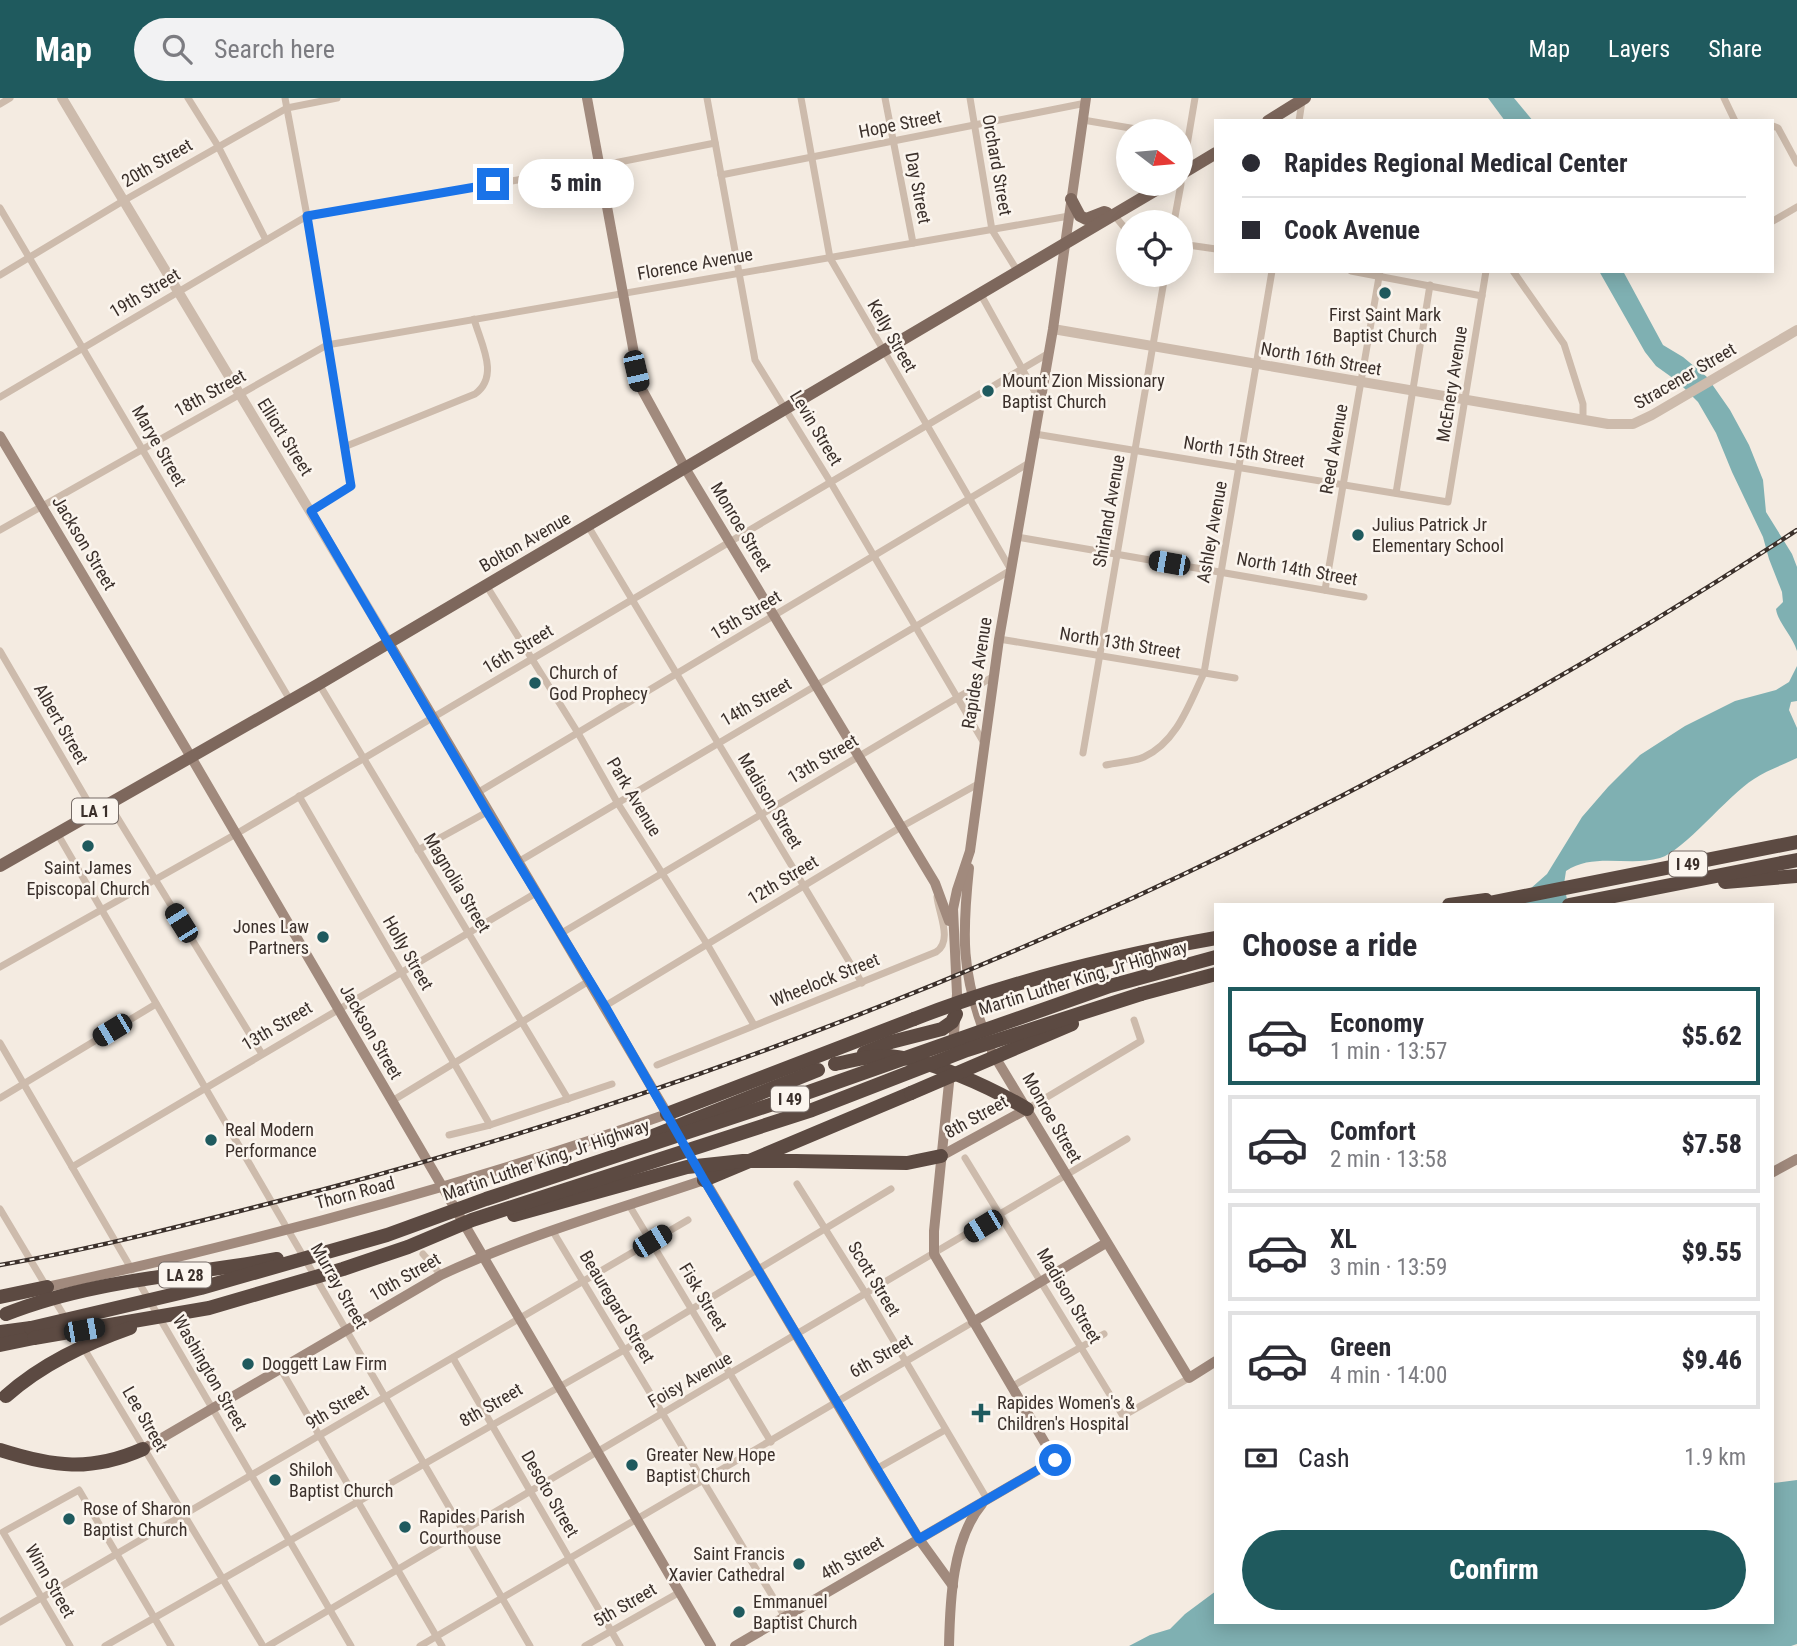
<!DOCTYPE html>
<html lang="en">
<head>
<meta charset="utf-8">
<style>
	:root { --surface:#fff; --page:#f2f2f3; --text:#2b2b33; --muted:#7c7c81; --line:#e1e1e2; --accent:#1f5a5e }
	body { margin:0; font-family:"Roboto Condensed",sans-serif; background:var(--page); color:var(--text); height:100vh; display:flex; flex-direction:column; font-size:26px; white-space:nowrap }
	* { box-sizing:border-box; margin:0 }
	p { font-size:23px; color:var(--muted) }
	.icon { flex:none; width:38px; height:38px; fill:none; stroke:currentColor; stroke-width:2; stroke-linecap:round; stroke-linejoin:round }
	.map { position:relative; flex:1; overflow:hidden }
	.drawer { position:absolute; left:1214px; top:805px; width:560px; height:721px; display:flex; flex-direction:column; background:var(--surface); border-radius:0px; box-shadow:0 4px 18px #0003 }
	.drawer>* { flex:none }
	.top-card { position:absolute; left:1214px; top:21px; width:560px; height:154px; border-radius:0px; box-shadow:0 4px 18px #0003; display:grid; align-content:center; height:154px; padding:0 28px; background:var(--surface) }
	.needle { width:46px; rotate:106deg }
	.buttons { position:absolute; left:1116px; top:21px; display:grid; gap:14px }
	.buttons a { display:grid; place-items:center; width:77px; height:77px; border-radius:50%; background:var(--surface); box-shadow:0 4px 18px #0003; font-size:35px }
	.end { position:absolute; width:32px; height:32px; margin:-16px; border:9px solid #1a73e8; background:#fff; box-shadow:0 0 0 4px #fff }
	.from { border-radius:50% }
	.bubble { position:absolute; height:49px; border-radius:24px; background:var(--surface); box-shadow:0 4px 18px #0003; font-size:23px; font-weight:800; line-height:49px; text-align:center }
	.car { position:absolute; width:21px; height:42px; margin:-21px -10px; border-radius:9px; box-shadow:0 0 5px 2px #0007; background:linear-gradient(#222 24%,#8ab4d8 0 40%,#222 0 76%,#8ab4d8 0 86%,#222 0) }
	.top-card b { display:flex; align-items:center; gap:24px; height:66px; font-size:26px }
	.top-card b+b { border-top:2px solid var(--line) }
	.top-card i { width:18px; height:18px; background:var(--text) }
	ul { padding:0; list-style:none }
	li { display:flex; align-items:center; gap:21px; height:98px; margin:0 14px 10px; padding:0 14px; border:4px solid var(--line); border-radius:0px }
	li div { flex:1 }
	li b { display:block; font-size:26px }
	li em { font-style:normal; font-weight:800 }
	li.on { border-color:var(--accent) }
	li>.icon { width:63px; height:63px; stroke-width:1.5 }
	h2 { padding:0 28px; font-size:32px; line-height:84px }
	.pay { display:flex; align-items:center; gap:18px; height:77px; padding:0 28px; font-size:26px }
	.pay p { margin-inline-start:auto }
	.action { display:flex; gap:14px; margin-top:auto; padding:14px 28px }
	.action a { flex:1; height:80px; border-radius:42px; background:var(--accent); color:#fff; font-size:28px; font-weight:800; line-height:80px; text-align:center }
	header { display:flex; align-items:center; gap:42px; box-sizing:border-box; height:98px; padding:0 35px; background:var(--accent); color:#fff }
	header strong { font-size:33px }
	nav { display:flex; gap:38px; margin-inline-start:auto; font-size:24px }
	.search { width:490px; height:63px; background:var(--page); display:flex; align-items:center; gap:18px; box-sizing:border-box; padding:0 24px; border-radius:38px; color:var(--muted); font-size:26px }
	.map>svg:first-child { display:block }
</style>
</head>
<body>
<header>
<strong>Map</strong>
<div class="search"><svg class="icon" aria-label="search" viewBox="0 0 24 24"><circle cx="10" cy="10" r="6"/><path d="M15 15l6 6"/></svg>Search here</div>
<nav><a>Map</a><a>Layers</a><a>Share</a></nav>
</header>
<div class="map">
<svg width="1797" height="1548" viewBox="0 0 1797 1548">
	<rect width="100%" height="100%" fill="#f4ebe1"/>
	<g fill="#7fb0b2">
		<path d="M1488 0H1514L1533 23H1505Z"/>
		<path d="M1599 173H1623L1663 247 1683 259 1707 279 1730 312 1749 347 1763 382 1766 414 1792 456 1797 469V553C1792 537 1778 525 1776 511L1783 504 1782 494 1769 461 1763 439 1732 374 1716 335 1698 304 1677 283 1656 268 1645 254Z"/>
		<path d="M1797 568V603L1791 604 1789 612 1797 630V660C1783 667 1767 672 1754 681 1727 698 1684 753 1660 760 1629 769 1594 754 1566 773L1564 786 1568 807H1502L1530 791 1547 776 1582 719 1608 689 1640 657 1685 628 1735 603 1776 592 1789 584Z"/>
		<path d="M1797 1382V1546L1791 1548H1129L1150 1537 1170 1531 1185 1516 1216 1493V1524H1773V1385Z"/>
	</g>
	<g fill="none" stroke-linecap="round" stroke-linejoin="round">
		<g stroke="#cdbbac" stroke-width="7">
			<path d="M188 0 218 48 266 142"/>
			<path d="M285 0 307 118 351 388 311 413"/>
			<path d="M707 0 755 262 831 385 984 645"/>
			<path d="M885 0 913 145"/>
			<path d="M970 0 992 132 1018 174"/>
			<path d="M1724 0 1735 23"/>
			<path d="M0 6 10 0"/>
			<path d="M1083 22 1148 33"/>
			<path d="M1299 23 1302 3"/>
			<path d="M1773 28 1778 30 1797 65"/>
			<path d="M721 77 1086 5"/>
			<path d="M1181 83 1195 0"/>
			<path d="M0 110 290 602"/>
			<path d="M1114 117 1129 135"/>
			<path d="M1773 123 1797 109"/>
			<path d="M1174 124 1181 86"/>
			<path d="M1181 146 1216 151"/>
			<path d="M1351 173 1482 198"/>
			<path d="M1513 173 1564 246 1583 306V322"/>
			<path d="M0 177 123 103 287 10 337 0"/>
			<path d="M980 195 1040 303"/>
			<path d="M0 299 307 118 599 68 715 45"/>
			<path d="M1035 336 1448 404 1486 173"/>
			<path d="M344 349 475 296C500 278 481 246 474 221"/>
			<path d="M1396 395 1430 187"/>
			<path d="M588 428 862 885"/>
			<path d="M0 432 327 247 1069 118"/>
			<path d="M1017 439 1364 499"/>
			<path d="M486 487 578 635 617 704 707 846 754 927"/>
			<path d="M1325 492 1380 173"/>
			<path d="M999 541 1235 580"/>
			<path d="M0 553 94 714"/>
			<path d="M319 586 568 1001"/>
			<path d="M1083 655 1165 177"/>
			<path d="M1106 667C1118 664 1133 664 1144 659 1177 644 1189 606 1204 575L1272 173"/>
			<path d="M477 695 1029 365"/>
			<path d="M299 698 490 1027"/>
			<path d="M109 706 262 956"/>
			<path d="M57 735 530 1548"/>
			<path d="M418 752 487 714"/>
			<path d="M518 764 1011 472 830 160 801 0"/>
			<path d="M560 836 994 578"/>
			<path d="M0 869 236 736 1049 255"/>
			<path d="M605 908 901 729 978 686"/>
			<path d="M0 945 132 1172"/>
			<path d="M657 967 936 854C953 843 939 816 937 799"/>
			<path d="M0 1000 156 906"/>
			<path d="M392 1003 589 883"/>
			<path d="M1027 1011 1141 943 1134 922"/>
			<path d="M449 1037 490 1027 612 986"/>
			<path d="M965 1060 1123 1318 1189 1280"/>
			<path d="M72 1069 536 795"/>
			<path d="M797 1086 866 1196 987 1401"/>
			<path d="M629 1107 771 1344"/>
			<path d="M0 1111 46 1188"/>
			<path d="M552 1132 785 1519"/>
			<path d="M423 1156 441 1177"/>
			<path d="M138 1183 351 1548"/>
			<path d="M52 1198 66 1221"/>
			<path d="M74 1234 263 1548"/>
			<path d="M453 1260 620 1548"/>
			<path d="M280 1270 442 1548"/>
			<path d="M1011 1289 1104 1236"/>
			<path d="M876 1371 945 1332"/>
			<path d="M0 1524 688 1122"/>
			<path d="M70 1548 3 1434 79 1392 171 1548"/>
			<path d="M105 1548 624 1252 891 1091"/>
			<path d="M268 1548 1127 1041"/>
			<path d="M420 1548 973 1224"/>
			<path d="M585 1548 680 1494"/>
		</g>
		<g stroke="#cdbbac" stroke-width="10">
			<path d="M62 0 389 545"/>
			<path d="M1053 231 1608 326H1633L1652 317 1797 232"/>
		</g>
		<g stroke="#a18a7d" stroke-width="10">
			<path d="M587 0 640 288 685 370 935 785 949 823"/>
			<path d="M0 338 191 659 711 1548"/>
			<path d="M389 545 671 1022"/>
			<path d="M969 770C962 837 961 875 986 939"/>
			<path d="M953 948 957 896 953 811 957 792 970 753 999 541 1053 231 1086 0"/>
			<path d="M992 954 1189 1280 1216 1263"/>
			<path d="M941 1058 1027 1011"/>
			<path d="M1773 1074 1797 1061"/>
			<path d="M701 1076 876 1371 919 1441 953 1488"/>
			<path d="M47 1189C257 1143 465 1088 667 1016"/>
			<path d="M973 1224 1106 1145"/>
			<path d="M143 1351 441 1177C526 1137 616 1112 704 1082"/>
			<path d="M735 1548 1055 1362 934 1156V1133L950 975"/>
			<path d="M949 1548C950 1503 952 1442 982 1406"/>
		</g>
		<g stroke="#7d675c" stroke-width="12">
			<path d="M1268 23 1305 0"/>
			<path d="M1181 76 1216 55"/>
			<path d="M1071 101 1080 118 1086 121 1104 114 1107 115"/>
			<path d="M0 768 319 586 1166 86"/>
		</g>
		<g stroke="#5c4a42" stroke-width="14">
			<path d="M1725 784 1797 778"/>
			<path d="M1449 807 1486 802"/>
			<path d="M1479 807 1797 744"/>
			<path d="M1569 807 1797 762"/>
			<path d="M1141 896 1216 876"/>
			<path d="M864 955 891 944 942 931 952 924 956 916"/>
			<path d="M835 966C851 963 868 958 884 958 924 958 992 990 1027 1011"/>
			<path d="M667 1016 914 921"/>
			<path d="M795 1063 907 1065 941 1058"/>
			<path d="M704 1082 911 995"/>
			<path d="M0 1199 47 1189"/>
			<path d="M0 1234 31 1230"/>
			<path d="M0 1247 34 1240"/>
			<path d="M0 1352C53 1369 91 1374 143 1351"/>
		</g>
		<defs>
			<path id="rail" d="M0 1167C109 1148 217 1119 325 1091 848 953 1344 728 1797 432"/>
		</defs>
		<use href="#rail" stroke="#3b302b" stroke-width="4.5"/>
		<use href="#rail" stroke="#fbf5ee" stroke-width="2" stroke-dasharray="5" stroke-linecap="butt"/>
		<g stroke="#5c4a42" stroke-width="14">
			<path d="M914 921C1011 883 1114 858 1216 840"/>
			<path d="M911 995 1072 926"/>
			<path d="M653 1038 818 972"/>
			<path d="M514 1117 687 1069 743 1063H795"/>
			<path d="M6 1216C91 1182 188 1177 277 1161"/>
			<path d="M31 1230 201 1190 387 1137 486 1101 806 995 1110 888 1216 859"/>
			<path d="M34 1240 209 1210 343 1171 408 1149 472 1122 812 1012 967 952 1141 896"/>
			<path d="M6 1298C42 1266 85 1246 130 1230"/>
		</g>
	</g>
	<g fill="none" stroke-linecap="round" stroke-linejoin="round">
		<path stroke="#1a73e8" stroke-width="9" d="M493 86 307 118 351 388 311 413 487 714 605 908 704 1082 919 1441 1055 1362"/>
	</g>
	<g fill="#1f5a5e" stroke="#fbf5ee" stroke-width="2.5">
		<circle cx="1385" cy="195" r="7"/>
		<circle cx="988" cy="293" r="7"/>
		<circle cx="1358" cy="437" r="7"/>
		<circle cx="535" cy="585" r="7"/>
		<circle cx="88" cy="748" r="7"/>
		<circle cx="323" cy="839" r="7"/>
		<circle cx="211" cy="1042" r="7"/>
		<circle cx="248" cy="1266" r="7"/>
		<path d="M977.5 1304.5h7v7h7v7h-7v7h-7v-7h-7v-7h7z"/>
		<circle cx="632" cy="1367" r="7"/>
		<circle cx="275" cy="1382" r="7"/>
		<circle cx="69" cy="1421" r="7"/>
		<circle cx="405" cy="1429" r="7"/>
		<circle cx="799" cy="1466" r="7"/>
		<circle cx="739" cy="1514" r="7"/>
	</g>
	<g text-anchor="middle" stroke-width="5" stroke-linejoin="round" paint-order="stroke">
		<g fill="#fbf5ee" stroke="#756b66" stroke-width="2">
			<rect x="72" y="700.5" width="46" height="25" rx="5"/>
			<rect x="1669" y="753.5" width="38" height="25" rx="5"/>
			<rect x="771" y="988.5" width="38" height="25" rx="5"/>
			<rect x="159" y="1164.5" width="52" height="25" rx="5"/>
		</g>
		<g font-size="16" font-weight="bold" fill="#3b302b">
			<text x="95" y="719">LA 1</text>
			<text x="1688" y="772">I 49</text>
			<text x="790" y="1007">I 49</text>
			<text x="185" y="1183">LA 28</text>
		</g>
		<g font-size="18" fill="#3b302b" stroke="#fbf5ee">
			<text transform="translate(900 26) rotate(-11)" y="6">Hope Street</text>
			<text transform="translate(157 65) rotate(-30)" y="6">20th Street</text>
			<text transform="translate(997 67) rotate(80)" y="6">Orchard Street</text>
			<text transform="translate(918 90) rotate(79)" y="6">Day Street</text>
			<text transform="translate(695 166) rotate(-10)" y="6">Florence Avenue</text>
			<text transform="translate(145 195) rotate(-31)" y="6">19th Street</text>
			<text transform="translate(892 238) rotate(60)" y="6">Kelly Street</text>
			<text transform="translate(1321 261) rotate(10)" y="6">North 16th Street</text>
			<text transform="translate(1685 278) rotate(-30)" y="6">Stracener Street</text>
			<text transform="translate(1452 286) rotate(-81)" y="6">McEnery Avenue</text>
			<text transform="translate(210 295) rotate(-29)" y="6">18th Street</text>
			<text transform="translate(816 330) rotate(59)" y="6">Levin Street</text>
			<text transform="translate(285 339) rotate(58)" y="6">Elliott Street</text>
			<text transform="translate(159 348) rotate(60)" y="6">Marye Street</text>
			<text transform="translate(1334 351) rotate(-80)" y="6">Reed Avenue</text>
			<text transform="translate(1244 354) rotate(9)" y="6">North 15th Street</text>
			<text transform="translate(1109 413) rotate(-80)" y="6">Shirland Avenue</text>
			<text transform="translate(741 429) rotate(59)" y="6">Monroe Street</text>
			<text transform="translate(1212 434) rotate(-80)" y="6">Ashley Avenue</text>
			<text transform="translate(525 444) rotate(-30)" y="6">Bolton Avenue</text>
			<text transform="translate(84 445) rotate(59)" y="6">Jackson Street</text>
			<text transform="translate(1297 471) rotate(10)" y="6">North 14th Street</text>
			<text transform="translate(746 517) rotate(-31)" y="6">15th Street</text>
			<text transform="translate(1120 545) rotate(9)" y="6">North 13th Street</text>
			<text transform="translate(518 551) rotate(-31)" y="6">16th Street</text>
			<text transform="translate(977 575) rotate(-81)" y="6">Rapides Avenue</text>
			<text transform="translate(756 604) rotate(-30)" y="6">14th Street</text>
			<text transform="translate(61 626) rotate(60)" y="6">Albert Street</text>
			<text transform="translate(823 661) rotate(-31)" y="6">13th Street</text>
			<text transform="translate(634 699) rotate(59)" y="6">Park Avenue</text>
			<text transform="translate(770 703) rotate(59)" y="6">Madison Street</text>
			<text transform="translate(783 782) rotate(-31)" y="6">12th Street</text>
			<text transform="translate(457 785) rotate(59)" y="6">Magnolia Street</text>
			<text transform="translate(408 855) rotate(60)" y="6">Holly Street</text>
			<text transform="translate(1083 880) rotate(-17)" y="6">Martin Luther King, Jr Highway</text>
			<text transform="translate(825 882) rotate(-22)" y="6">Wheelock Street</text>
			<text transform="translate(277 928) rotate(-31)" y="6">13th Street</text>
			<text transform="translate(371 934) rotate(60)" y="6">Jackson Street</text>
			<text transform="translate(976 1019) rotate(-29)" y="6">8th Street</text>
			<text transform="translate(1052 1020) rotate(60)" y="6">Monroe Street</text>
			<text transform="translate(546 1062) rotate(-19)" y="6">Martin Luther King, Jr Highway</text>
			<text transform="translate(355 1095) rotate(-15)" y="6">Thorn Road</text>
			<text transform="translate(405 1179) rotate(-30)" y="6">10th Street</text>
			<text transform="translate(874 1181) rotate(59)" y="6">Scott Street</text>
			<text transform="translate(339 1188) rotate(60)" y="6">Murray Street</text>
			<text transform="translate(1069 1198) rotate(59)" y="6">Madison Street</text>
			<text transform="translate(703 1199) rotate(59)" y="6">Fisk Street</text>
			<text transform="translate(617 1209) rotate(59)" y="6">Beauregard Street</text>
			<text transform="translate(881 1258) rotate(-30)" y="6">6th Street</text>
			<text transform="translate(210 1275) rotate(60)" y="6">Washington Street</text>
			<text transform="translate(690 1282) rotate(-30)" y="6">Foisy Avenue</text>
			<text transform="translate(491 1307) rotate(-30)" y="6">8th Street</text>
			<text transform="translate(337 1309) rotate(-31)" y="6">9th Street</text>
			<text transform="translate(145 1321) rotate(60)" y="6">Lee Street</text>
			<text transform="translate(550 1396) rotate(60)" y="6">Desoto Street</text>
			<text transform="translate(852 1460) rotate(-30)" y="6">4th Street</text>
			<text transform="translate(50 1483) rotate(60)" y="6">Winn Street</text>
			<text transform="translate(625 1507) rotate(-30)" y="6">5th Street</text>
		</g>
		<g font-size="18" fill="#3b302b" stroke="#fbf5ee" text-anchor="start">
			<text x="1385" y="223" text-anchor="middle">First Saint Mark<tspan x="1385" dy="21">Baptist Church</tspan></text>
			<text x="1002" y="289">Mount Zion Missionary<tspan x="1002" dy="21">Baptist Church</tspan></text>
			<text x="1372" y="433">Julius Patrick Jr<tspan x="1372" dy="21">Elementary School</tspan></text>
			<text x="549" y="581">Church of<tspan x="549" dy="21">God Prophecy</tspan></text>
			<text x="88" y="776" text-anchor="middle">Saint James<tspan x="88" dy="21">Episcopal Church</tspan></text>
			<text x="309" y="835" text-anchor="end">Jones Law<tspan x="309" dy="21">Partners</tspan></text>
			<text x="225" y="1038">Real Modern<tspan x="225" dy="21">Performance</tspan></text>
			<text x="262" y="1272">Doggett Law Firm</text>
			<text x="997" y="1311">Rapides Women's &amp;<tspan x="997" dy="21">Children's Hospital</tspan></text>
			<text x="646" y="1363">Greater New Hope<tspan x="646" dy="21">Baptist Church</tspan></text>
			<text x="289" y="1378">Shiloh<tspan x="289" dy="21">Baptist Church</tspan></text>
			<text x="83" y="1417">Rose of Sharon<tspan x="83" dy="21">Baptist Church</tspan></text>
			<text x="419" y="1425">Rapides Parish<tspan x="419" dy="21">Courthouse</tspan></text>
			<text x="785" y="1462" text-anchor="end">Saint Francis<tspan x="785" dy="21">Xavier Cathedral</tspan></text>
			<text x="753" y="1510">Emmanuel<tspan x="753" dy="21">Baptist Church</tspan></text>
		</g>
	</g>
</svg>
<div class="buttons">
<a><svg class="needle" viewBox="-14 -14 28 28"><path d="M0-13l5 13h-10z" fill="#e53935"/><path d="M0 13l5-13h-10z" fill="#7c7c81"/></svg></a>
<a><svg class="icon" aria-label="locate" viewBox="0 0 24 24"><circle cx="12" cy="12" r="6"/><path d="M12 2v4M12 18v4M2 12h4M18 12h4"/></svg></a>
</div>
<i class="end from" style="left:1055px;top:1362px"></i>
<i class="end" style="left:493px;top:86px"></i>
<div class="bubble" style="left:518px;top:61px;width:116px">5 min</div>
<i class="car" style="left:636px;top:273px;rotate:167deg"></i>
<i class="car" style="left:1169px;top:465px;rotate:280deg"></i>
<i class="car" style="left:181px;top:825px;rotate:328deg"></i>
<i class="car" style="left:112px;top:932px;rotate:239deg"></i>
<i class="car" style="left:983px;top:1128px;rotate:239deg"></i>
<i class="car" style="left:652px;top:1143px;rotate:59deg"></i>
<i class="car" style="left:84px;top:1232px;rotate:80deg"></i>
<div class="top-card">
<b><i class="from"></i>Rapides Regional Medical Center</b>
<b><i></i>Cook Avenue</b>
</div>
<section class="drawer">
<h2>Choose a ride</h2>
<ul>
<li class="on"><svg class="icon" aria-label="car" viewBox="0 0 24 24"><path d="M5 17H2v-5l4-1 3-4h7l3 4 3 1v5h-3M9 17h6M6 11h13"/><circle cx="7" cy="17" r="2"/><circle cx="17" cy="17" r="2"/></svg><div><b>Economy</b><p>1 min · 13:57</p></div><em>$5.62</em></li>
<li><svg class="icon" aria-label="car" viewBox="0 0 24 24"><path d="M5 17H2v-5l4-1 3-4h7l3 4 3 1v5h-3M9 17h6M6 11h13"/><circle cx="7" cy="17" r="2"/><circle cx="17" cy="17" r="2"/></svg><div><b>Comfort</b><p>2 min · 13:58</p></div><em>$7.58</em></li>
<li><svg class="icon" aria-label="car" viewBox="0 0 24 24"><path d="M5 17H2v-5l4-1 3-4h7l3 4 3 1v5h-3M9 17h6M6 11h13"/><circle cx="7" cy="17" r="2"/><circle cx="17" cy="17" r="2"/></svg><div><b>XL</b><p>3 min · 13:59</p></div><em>$9.55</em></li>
<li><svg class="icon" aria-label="car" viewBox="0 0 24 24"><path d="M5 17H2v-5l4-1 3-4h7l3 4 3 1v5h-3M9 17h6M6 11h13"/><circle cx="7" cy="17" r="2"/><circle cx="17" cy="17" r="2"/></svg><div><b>Green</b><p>4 min · 14:00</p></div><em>$9.46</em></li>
</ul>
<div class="pay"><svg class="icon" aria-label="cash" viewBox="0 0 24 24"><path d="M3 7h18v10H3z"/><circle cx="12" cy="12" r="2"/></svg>Cash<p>1.9 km</p></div>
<div class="action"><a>Confirm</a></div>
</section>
</div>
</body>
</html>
